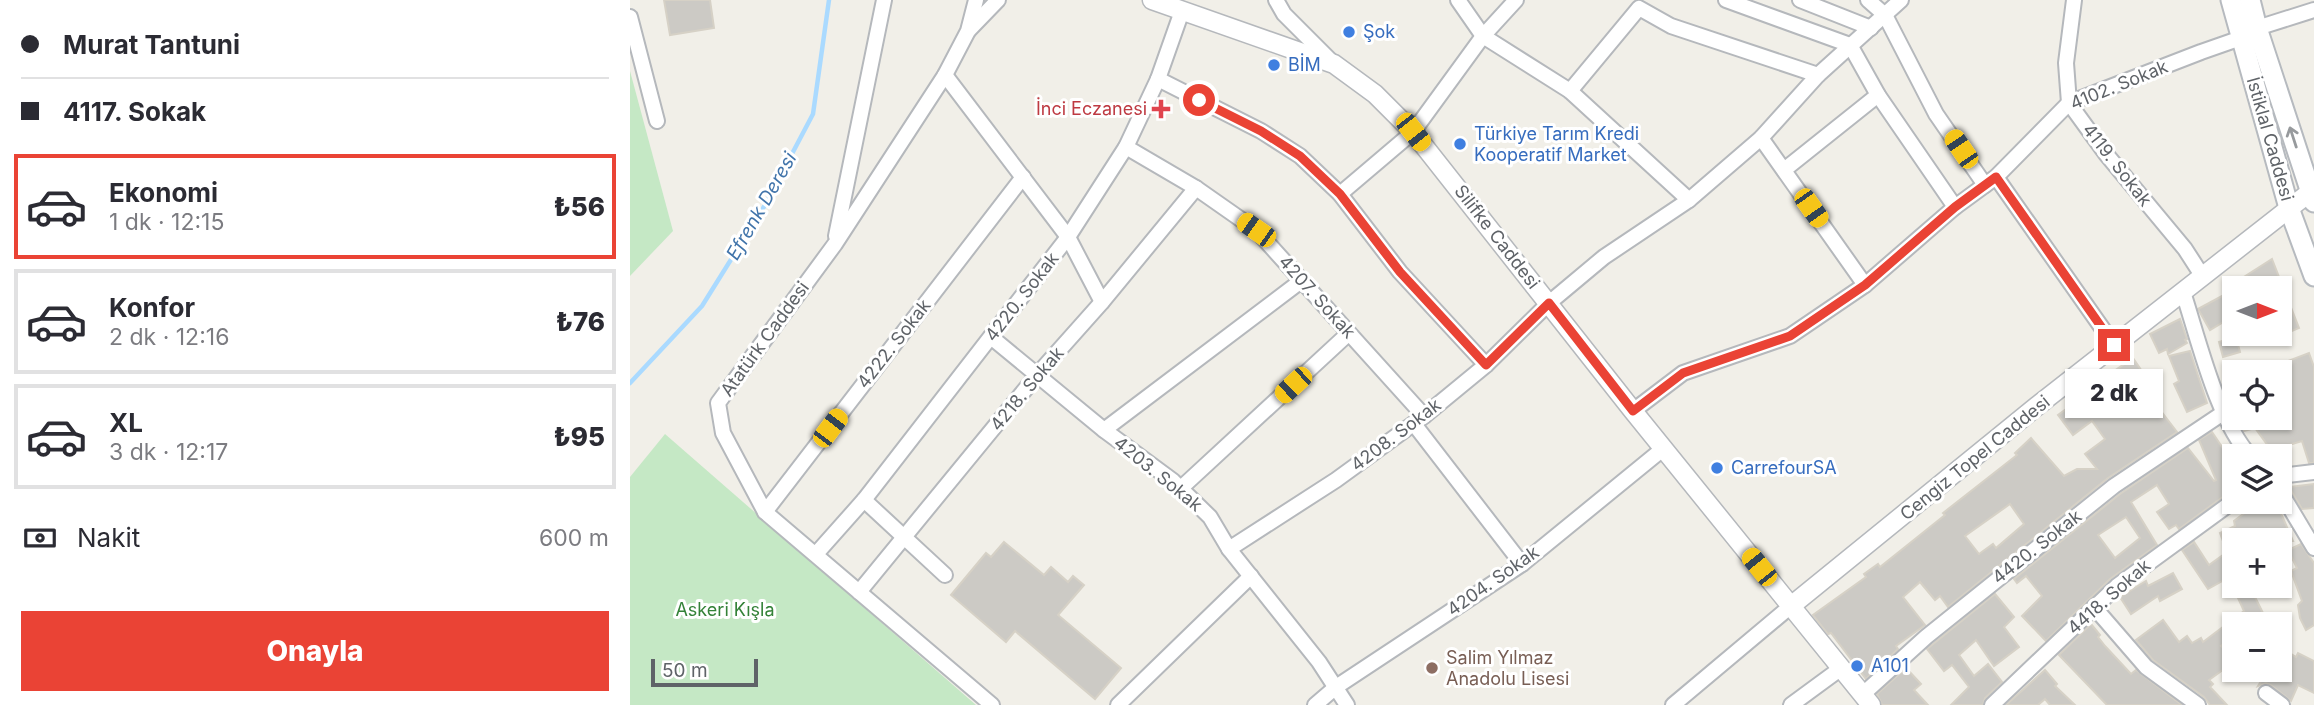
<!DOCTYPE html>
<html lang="tr">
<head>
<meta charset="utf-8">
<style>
	:root { --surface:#fff; --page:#f7f7f7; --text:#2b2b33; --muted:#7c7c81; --line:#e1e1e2; --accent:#ea4335 }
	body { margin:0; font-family:Inter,sans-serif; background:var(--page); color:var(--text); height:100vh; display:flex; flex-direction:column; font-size:26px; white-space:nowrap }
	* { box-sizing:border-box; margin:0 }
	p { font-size:23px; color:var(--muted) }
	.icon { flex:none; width:38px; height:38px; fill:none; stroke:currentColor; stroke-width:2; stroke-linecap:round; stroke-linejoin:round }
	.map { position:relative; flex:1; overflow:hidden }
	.sheet { display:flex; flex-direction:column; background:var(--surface); width:630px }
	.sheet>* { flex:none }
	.banner { display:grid; align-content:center; height:154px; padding:0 21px; background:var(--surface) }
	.needle { width:46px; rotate:90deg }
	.controls { position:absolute; left:1592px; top:276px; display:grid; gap:14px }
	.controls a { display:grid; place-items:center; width:70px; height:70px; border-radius:0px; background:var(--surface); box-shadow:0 2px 5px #0004; font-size:35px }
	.scale { position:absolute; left:21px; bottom:18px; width:107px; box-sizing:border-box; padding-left:7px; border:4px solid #5f6368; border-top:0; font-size:19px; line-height:24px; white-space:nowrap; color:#5f6368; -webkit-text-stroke:5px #fff; paint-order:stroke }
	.end { position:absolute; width:32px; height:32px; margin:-16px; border:9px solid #ea4335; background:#fff; box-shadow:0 0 0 4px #fff }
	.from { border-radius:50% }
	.bubble { position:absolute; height:49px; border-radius:0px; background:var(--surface); box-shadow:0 2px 5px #0004; font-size:23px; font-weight:800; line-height:49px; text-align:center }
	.car { position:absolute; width:21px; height:42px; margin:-21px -10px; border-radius:9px; box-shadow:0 0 5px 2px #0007; background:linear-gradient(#f5c518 24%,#345 0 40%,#f5c518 0 76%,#345 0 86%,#f5c518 0) }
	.banner b { display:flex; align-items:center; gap:24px; height:66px; font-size:26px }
	.banner b+b { border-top:2px solid var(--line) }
	.banner i { width:18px; height:18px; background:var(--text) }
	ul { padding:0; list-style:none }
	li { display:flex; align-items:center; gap:21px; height:105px; margin:0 14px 10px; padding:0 7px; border:4px solid var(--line); border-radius:0px }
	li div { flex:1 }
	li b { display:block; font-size:26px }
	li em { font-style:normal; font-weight:800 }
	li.active { border-color:var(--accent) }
	li>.icon { width:63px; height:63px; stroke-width:1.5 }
	.pay { display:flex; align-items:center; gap:18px; height:77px; padding:0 21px; font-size:26px }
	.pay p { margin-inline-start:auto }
	.primary-button { display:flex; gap:14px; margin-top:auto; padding:14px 21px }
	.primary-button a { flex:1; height:80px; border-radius:0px; background:var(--accent); color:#fff; font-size:28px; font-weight:800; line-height:80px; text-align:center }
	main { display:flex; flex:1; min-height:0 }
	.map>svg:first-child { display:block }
</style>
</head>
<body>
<main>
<section class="sheet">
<div class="banner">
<b><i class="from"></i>Murat Tantuni</b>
<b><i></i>4117. Sokak</b>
</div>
<ul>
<li class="active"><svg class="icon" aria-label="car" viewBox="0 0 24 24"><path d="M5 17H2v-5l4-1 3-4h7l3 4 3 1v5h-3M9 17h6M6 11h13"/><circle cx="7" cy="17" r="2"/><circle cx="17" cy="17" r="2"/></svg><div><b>Ekonomi</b><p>1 dk · 12:15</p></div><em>₺56</em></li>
<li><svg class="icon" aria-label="car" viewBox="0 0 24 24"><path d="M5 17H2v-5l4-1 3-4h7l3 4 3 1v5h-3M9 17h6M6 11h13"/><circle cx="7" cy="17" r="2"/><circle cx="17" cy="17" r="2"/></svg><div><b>Konfor</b><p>2 dk · 12:16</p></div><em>₺76</em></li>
<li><svg class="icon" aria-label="car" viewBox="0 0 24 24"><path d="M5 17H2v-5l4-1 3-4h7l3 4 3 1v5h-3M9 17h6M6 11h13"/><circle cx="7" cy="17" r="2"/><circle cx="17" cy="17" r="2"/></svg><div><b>XL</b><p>3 dk · 12:17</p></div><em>₺95</em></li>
</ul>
<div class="pay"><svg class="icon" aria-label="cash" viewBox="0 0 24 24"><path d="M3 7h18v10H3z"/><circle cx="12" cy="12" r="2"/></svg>Nakit<p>600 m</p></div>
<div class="primary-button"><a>Onayla</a></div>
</section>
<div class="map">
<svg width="1684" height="705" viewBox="0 0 1684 705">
	<rect width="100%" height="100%" fill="#f1efe8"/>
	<g fill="#c5e8c5">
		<path d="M0 71 43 231 0 276Z"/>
		<path d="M35 434 346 705H0V477Z"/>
	</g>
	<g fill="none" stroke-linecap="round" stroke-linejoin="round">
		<path stroke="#aadaff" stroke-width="4.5" d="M0 383 72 306 135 205 183 114 199 0"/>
	</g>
	<g fill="#cccac5" stroke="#d6d1c6" stroke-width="2" fill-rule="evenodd">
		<path d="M34 0H80L84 28 40 35Z"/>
		<path d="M1642 259 1669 328 1650 336V289H1611L1606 282Z"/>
		<path d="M1605 289V315L1580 330 1568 309Z"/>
		<path d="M1550 319 1557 339 1555 340 1557 343 1538 354 1537 349 1529 353 1520 334Z"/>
		<path d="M1606 337 1610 352 1593 357 1589 342Z"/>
		<path d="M1560 351 1577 403 1557 412 1544 384 1549 381 1539 356Z"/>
		<path d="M1679 353 1684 367V463H1679L1672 441 1653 447 1644 454 1625 428 1614 431 1607 418H1650V364Z"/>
		<path d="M1503 358 1518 380 1511 385 1547 432 1478 478 1318 607 1310 596 1305 600 1290 582 1273 597 1295 625 1266 646 1268 649 1236 679 1201 633 1198 634 1183 615 1236 577 1234 574 1248 564 1250 567 1315 515 1313 513 1387 455 1385 453 1401 438 1434 476 1447 469H1467L1455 454 1475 439 1462 421 1443 435 1428 415 1469 385 1467 383ZM1380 504 1394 524 1366 548 1363 544 1349 554 1335 536Z"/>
		<path d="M1582 432 1605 466V488L1549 529 1546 525 1539 529 1527 512 1539 504 1527 485 1501 502 1527 545 1480 579 1416 641 1392 616 1412 596 1396 576 1387 583 1384 579 1490 494 1558 448 1584 481 1586 480 1569 440ZM1496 517 1510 538 1485 558 1468 535Z"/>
		<path d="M1684 484V508L1672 509 1659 487Z"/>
		<path d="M1629 502H1646L1663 541H1605V574L1578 589 1552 550 1564 542 1579 565 1597 552 1590 533 1605 526 1604 521Z"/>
		<path d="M374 542 414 575 421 567 438 582 443 576 454 585 428 615 491 668 465 699 385 631 376 642 321 595 356 553 361 557Z"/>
		<path d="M1671 544 1684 563V625L1676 630 1670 618 1668 605 1672 601 1661 571 1667 568 1658 550Z"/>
		<path d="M1543 573 1552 589 1530 601 1528 596 1501 614 1490 597 1516 581 1518 586Z"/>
		<path d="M1622 591 1639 625H1605V636L1591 646 1605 661 1579 680 1583 684 1580 687 1597 705H1580L1574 697 1523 660 1506 640 1533 620 1549 642 1557 636 1562 643 1571 638 1573 642 1614 611 1608 598Z"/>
		<path d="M1365 594 1384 617 1374 627 1389 647 1364 666 1346 640 1329 655 1344 676 1358 664 1372 682 1355 698 1353 705H1321L1339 687 1322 665 1314 671 1297 649Z"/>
		<path d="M1461 624 1470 635 1468 637 1475 646 1501 674 1506 670 1552 705H1477L1429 655Z"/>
		<path d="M1650 647 1666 657 1668 653 1684 661V693L1668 685 1661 701 1641 685 1636 683 1628 686 1638 670H1650Z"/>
		<path d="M1276 668 1291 684 1284 690 1298 705H1252L1247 694Z"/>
		<path d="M1415 670 1427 684 1425 686 1445 705H1420L1415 699 1408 705H1376Z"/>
	</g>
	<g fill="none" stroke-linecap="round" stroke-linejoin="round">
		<defs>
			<g id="minor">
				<path d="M346 0 338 31 315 75 205 244 88 403 93 433 135 512 362 705"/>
				<path d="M646 0 654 14 703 63"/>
				<path d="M828 0 853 36 940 91 1059 200"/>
				<path d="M1096 0 1220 45 1248 95 1325 207"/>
				<path d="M1170 0 1241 28"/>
				<path d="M1238 0 1255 15 1306 114 1355 185"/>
				<path d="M1444 0 1436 63 1439 103 1476 154 1555 249 1573 277"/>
				<path d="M0 17 27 121"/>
				<path d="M1627 28 1684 10"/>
				<path d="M339 30 368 0"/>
				<path d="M315 75 438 237 472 302"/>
				<path d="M528 79 631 131 670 156 710 194 770 272 856 365"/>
				<path d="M940 91 1009 8 1041 26 1188 75"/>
				<path d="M1131 138 1235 285"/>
				<path d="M496 147 566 188 626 230 794 416"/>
				<path d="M1154 170 1248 95"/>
				<path d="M1366 177 1484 345"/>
				<path d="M710 194 783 132 853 36 886 0"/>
				<path d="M206 236 254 0"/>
				<path d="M1553 292C1569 341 1587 420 1621 457"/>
				<path d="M361 337 474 430 543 481 580 517 599 549 689 662 717 705"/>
				<path d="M1003 411 1053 373 1160 336 1235 285 1325 207 1366 177 1439 103 1571 52 1611 38"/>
				<path d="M784 424 892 564"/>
				<path d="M474 430 671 281"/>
				<path d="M1650 476 1684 472"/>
				<path d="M550 489 719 333"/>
				<path d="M1650 491 1684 548"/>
				<path d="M234 500 315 575"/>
				<path d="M135 512 393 177"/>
				<path d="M599 549 706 480 794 416 856 365 919 303 974 257 1059 200 1131 138 1188 75 1271 0"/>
				<path d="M186 554 234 500 438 237 496 147 528 79 552 11"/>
				<path d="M229 592 407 375 472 302 566 188"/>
				<path d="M1464 607 1516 667 1568 705"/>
				<path d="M1636 693 1652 705"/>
				<path d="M1232 695 1296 637 1484 486 1593 413"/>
				<path d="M488 705 621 576"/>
				<path d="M685 705 706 687 892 564 1034 448"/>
				<path d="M1043 705 1161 606"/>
				<path d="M1161 705 1210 669"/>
				<path d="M1362 705 1487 586 1605 500"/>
			</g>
			<g id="tertiary">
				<path d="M522 0 704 64 745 94 783 132 1003 411 1241 705"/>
				<path d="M1161 606 1407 406 1684 189"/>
			</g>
			<g id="secondary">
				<path d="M1601 0 1659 208 1684 276"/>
				<path d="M1620 0 1627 28 1684 202"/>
			</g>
		</defs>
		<use href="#minor" stroke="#b5b8bc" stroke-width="18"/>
		<use href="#tertiary" stroke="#b5b8bc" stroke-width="21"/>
		<use href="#secondary" stroke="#b6babf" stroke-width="23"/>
		<use href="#minor" stroke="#fff" stroke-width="14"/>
		<use href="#tertiary" stroke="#fff" stroke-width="18"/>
		<use href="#secondary" stroke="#fff" stroke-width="19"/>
	</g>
	<defs><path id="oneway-shaft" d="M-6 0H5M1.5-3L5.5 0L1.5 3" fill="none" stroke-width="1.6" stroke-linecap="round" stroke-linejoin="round" transform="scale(1.75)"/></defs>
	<use stroke="#979a9d" href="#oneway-shaft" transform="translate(1663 137) rotate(-108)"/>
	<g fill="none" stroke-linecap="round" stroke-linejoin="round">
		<path stroke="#ea4335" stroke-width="9" d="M569 100 631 131 670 156 710 194 770 272 856 365 919 303 1003 411 1053 373 1160 336 1235 285 1325 207 1366 177 1484 345"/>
	</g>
	<g fill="#3f7fe0" stroke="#fff" stroke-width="2.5">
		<circle cx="719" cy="32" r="7"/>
		<circle cx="644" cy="65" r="7"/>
		<circle cx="830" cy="144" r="7"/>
		<circle cx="1087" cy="468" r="7"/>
		<circle cx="1227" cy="666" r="7"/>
	</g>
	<path fill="#e0444e" stroke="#fff" stroke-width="2.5" d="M527.5 98.5h7v7h7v7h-7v7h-7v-7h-7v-7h7z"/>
	<circle fill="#8d6e63" stroke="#fff" stroke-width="2.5" cx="802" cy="668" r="7"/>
	<g text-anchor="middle" stroke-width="6" stroke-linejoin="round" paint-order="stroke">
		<g font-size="18" fill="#366cbe" stroke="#fff" text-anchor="start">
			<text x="733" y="38">Şok</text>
			<text x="658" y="71">BİM</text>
			<text x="844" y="140">Türkiye Tarım Kredi<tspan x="844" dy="21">Kooperatif Market</tspan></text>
			<text x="1101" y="474">CarrefourSA</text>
			<text x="1241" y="672">A101</text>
		</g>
		<g font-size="18" fill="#5f6368" stroke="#fff">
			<text transform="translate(1489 85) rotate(-22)" y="6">4102. Sokak</text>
			<text transform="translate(1640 139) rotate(74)" y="6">İstiklal Caddesi</text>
			<text transform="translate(1487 165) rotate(52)" y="6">4119. Sokak</text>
			<text transform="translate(867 237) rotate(52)" y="6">Silifke Caddesi</text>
			<text transform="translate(392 297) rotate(-52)" y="6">4220. Sokak</text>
			<text transform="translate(687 297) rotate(48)" y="6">4207. Sokak</text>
			<text transform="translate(135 339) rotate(-54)" y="6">Atatürk Caddesi</text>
			<text transform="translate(264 344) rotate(-52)" y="6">4222. Sokak</text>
			<text transform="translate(397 389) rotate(-50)" y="6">4218. Sokak</text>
			<text transform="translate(766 435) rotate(-37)" y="6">4208. Sokak</text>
			<text transform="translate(1345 458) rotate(-39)" y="6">Cengiz Topel Caddesi</text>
			<text transform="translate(528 474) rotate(39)" y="6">4203. Sokak</text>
			<text transform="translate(1407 547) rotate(-38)" y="6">4420. Sokak</text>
			<text transform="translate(863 581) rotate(-35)" y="6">4204. Sokak</text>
			<text transform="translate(1479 597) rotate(-41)" y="6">4418. Sokak</text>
		</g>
		<g font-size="18" fill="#be3a42" stroke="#fff" text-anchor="end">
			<text x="517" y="115">İnci Eczanesi</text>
		</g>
		<g font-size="18" fill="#348238" stroke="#fff">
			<text x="95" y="616">Askeri Kışla</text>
		</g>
		<g font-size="18" fill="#785e54" stroke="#fff" text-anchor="start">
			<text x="816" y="664">Salim Yılmaz<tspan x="816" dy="21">Anadolu Lisesi</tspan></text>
		</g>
		<g font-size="19" font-style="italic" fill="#4174aa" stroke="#fff">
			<text transform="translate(131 206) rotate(-60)" y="7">Efrenk Deresi</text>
		</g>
	</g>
</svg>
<div class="controls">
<a><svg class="needle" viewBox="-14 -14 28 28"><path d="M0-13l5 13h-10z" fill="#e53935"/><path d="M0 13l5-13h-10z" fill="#7c7c81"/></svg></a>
<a><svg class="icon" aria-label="locate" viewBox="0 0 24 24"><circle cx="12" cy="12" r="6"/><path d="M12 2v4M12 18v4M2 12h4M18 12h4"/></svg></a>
<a><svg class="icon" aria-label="layers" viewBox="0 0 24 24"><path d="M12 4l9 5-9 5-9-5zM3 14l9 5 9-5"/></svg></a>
<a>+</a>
<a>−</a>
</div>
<div class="scale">50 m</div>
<i class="end from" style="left:569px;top:100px"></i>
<i class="end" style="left:1484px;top:345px"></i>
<div class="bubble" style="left:1435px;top:369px;width:98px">2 dk</div>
<i class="car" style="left:783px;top:132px;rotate:142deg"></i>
<i class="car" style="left:1331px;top:149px;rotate:326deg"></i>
<i class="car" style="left:1181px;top:208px;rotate:145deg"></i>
<i class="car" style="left:626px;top:230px;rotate:305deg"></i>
<i class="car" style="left:663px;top:385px;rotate:227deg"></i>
<i class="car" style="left:200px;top:428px;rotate:37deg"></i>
<i class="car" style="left:1129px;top:567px;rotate:321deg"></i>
</div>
</main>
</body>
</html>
